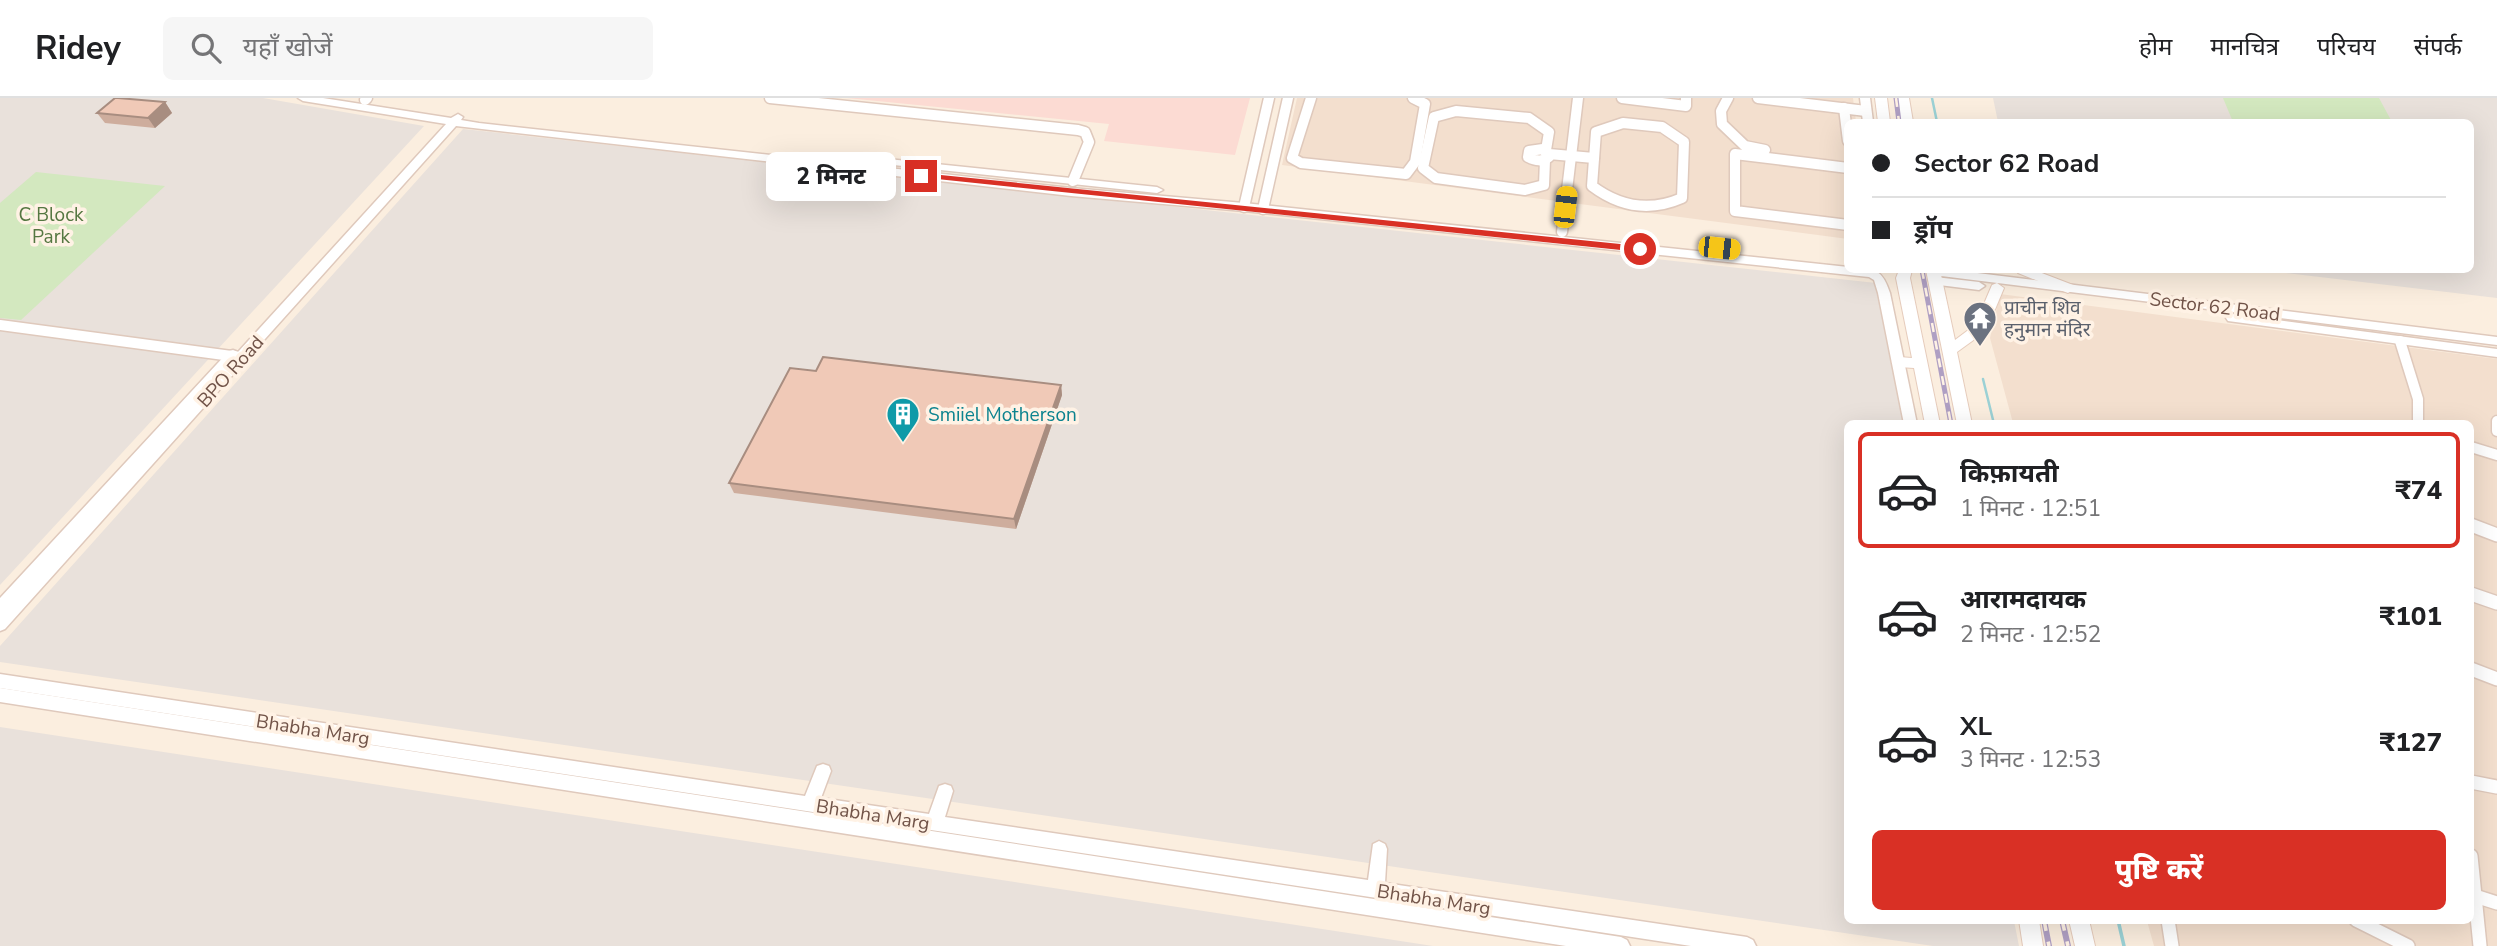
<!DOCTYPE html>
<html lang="hi">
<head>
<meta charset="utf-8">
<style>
	:root { --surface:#fff; --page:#f6f6f6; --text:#202124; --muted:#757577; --line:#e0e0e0; --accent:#d93025 }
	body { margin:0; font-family:"Nunito Sans","Noto Sans Devanagari",sans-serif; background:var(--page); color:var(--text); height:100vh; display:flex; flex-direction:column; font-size:26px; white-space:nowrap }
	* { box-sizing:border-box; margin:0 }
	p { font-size:23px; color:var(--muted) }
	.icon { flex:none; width:38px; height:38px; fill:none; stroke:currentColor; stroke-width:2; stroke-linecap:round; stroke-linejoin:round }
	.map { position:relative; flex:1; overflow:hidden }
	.panel { position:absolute; left:1844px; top:322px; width:630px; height:504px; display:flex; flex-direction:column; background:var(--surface); border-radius:10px; box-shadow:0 7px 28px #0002 }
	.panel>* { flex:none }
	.top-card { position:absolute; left:1844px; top:21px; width:630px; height:154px; border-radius:10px; box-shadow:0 7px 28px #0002; display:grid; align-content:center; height:154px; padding:0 28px; background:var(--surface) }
	.end { position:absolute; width:32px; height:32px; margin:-16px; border:9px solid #d93025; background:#fff; box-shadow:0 0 0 4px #fff }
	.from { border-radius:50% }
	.bubble { position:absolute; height:49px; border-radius:10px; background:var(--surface); box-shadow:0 7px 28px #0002; font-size:23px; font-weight:800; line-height:49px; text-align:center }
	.car { position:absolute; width:21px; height:42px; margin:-21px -10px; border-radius:9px; box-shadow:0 0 5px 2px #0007; background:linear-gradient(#f5c518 24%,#345 0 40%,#f5c518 0 76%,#345 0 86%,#f5c518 0) }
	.top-card b { display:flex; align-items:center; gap:24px; height:66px; font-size:26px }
	.top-card b+b { border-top:2px solid var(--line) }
	.top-card i { width:18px; height:18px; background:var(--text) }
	ul { padding:12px 0 0; list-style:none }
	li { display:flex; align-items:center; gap:21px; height:116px; margin:0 14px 10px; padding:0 14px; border:4px solid transparent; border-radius:10px }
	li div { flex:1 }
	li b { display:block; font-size:26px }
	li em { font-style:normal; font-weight:800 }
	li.current { border-color:var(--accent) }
	li>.icon { width:63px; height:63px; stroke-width:1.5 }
	.cta { display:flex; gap:14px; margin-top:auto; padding:14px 28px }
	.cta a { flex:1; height:80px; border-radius:10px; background:var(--accent); color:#fff; font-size:28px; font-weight:800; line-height:80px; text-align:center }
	header { display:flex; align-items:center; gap:42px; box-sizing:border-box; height:98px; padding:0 35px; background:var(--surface); border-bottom:2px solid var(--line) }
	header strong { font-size:33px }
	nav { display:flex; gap:38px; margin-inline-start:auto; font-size:24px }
	.search { width:490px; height:63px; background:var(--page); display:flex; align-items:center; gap:18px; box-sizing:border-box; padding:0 24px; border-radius:10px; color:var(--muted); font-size:26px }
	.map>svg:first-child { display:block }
</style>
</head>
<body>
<header>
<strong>Ridey</strong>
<div class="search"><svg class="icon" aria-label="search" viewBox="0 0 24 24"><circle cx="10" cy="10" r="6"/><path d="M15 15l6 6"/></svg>यहाँ खोजें</div>
<nav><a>होम</a><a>मानचित्र</a><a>परिचय</a><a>संपर्क</a></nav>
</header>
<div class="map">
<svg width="2497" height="848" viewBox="0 0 2497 848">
	<rect width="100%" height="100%" fill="#fbeedf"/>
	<g fill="#f3dfce">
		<path d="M1297 0H1853L1856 24H1848V141L1282 67Z"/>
		<path d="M2000 196 2497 261V848H2154L2147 823 2471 822V326L2013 325 1990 240Z"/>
	</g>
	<path fill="#fcdbd3" d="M847 0H1250L1235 57 1104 43 1109 26Z"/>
	<g fill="#e9e1db">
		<path d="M0 0H263L424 28 0 487Z"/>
		<path d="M1993 0H2497V200L2260 172H2471V24H1998Z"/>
		<path d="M463 31 1885 186 1913 325 1848 326V822L2014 823 2019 848H1933L0 564V548Z"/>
		<path d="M0 629 1433 848H0Z"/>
	</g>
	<g fill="#d3e8bf">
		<path d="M2223 0H2379L2392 24H2233Z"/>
		<path d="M36 74 165 88 21 222 0 220V105Z"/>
	</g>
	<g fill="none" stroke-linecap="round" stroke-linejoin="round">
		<g stroke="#9bd1d5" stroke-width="2.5">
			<path d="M1932 0 1937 24"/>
			<path d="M1983 281 1994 326"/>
		</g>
		<path stroke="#9bd1d5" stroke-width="3.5" d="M2118 822 2124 848"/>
		<defs>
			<g id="minor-far1">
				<path d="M770 0 1078 32 1085 34 1089 44 1073 83"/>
				<path d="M1311 0 1292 60 1301 65 1406 76 1415 64 1425 6 1413 0"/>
				<path d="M1622 0 1686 8V0"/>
				<path d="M1728 0 1721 13 1722 26 1745 48 1765 52"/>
				<path d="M1758 0 1866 13"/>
				<path d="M1865 0 1868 24"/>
				<path d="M365 2 367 0"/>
				<path d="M1844 10 1848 43"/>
				<path d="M1623 25 1662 29 1684 44 1682 100C1650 114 1620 109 1592 88L1596 34Z"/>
				<path d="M1543 51 1549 59C1542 64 1536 63 1528 59L1529 53Z"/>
				<path d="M1549 56 1594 60"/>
				<path d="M1545 62 1544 87 1525 92 1436 80 1423 70 1434 19 1456 13 1529 20 1549 34 1546 52"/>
				<path d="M1848 70 1735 56V113L1848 127"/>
				<path d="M1244 109 1269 0"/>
				<path d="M1263 111 1288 0"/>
				<path d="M1562 134 1578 0"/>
				<path d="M0 227 239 259"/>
				<path d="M2400 243 2418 301V326"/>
				<path d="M2497 323V333"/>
				<path d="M2471 349 2497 357"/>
			</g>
			<g id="minor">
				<path d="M2471 427 2497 437"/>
				<path d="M2471 496 2497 505"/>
				<path d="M2471 571 2497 581"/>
				<path d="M2471 684 2497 689"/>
				<path d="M2471 758 2480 848"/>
				<path d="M2475 798 2497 805"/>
				<path d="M2168 822 2172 848"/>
				<path d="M2356 822 2408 848"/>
			</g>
			<g id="tertiary">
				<path d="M298 0H323L451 20 458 16 463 19 461 22 479 25 1071 90 1244 105 1848 169V172C1874 172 1881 168 1890 195L1917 326H1904L1878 195 1874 182 1869 179 1244 113 1071 98 456 28 5 531 0 533V500L229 253 233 252 238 254 446 26 303 3Z"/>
				<path d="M888 61 1157 89 1163 92 1157 95 884 66V62Z"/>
				<path d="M1928 172H1953L2497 239V247L1933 177 1929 176Z"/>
				<path d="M1935 179 1979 184 1985 188 1979 192 1931 186 1929 183Z"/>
				<path d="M2232 216 2497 251V259L2228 223 2226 220Z"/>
				<path d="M0 576 805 698 817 668 823 666 829 668 831 673 821 700 929 716 939 688 945 686 951 688 953 693 945 719 1368 782 1373 746 1379 743 1385 746 1387 751 1385 785 1747 839 1753 842 1756 848H1691L0 590Z"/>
				<path d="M0 590 1621 839 1627 842 1630 848H1566L0 604Z"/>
			</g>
			<g id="secondary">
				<path d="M1875 0H1887L1890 24H1878Z"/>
				<path d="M1897 0H1909L1913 24H1901Z"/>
				<path d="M1899 172H1912L1910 180 1940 326H1925L1914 270 1899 269 1892 264 1899 259 1912 260 1896 180Z"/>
				<path d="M1926 172H1940L1955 242 1975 227 1992 187 1997 185 2004 190 1986 233 1957 254 1972 326H1957Z"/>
				<path d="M2016 172H2034L2073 187 2075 190 2068 195 2018 175Z"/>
				<path d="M2019 822H2039L2043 848H2023Z"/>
				<path d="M2069 822H2089L2095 848H2075Z"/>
			</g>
		</defs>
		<use href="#minor-far1" stroke="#dfc9bc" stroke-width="13"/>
		<use href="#minor" stroke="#dfc9bc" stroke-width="16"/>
		<use href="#tertiary" stroke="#dfc9bc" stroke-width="3"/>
		<use href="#secondary" stroke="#e6ccbc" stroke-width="2"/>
		<use href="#minor-far1" stroke="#fff" stroke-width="10"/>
		<use href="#minor" stroke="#fff" stroke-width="13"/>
		<use href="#tertiary" fill="#fff" fill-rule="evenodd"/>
		<use href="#secondary" fill="#fff" fill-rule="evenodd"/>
		<defs>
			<g id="rail-far1">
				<path d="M1896 0 1899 24"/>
				<path d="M1922 172 1951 326"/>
			</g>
			<g id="rail">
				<path d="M2044 822 2049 848"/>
				<path d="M2062 822 2068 848"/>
			</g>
		</defs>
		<use href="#rail-far1" stroke="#af9fc3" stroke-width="5"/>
		<use href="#rail" stroke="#af9fc3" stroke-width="6"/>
		<use href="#rail-far1" stroke="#fff2e5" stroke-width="2.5" stroke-dasharray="9" stroke-linecap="butt"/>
		<use href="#rail" stroke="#fff2e5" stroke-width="3.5" stroke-dasharray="11" stroke-linecap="butt"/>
	</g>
	<g fill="#cead9d">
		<path d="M165 4 172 15 155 30 105 25 97 15Z"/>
		<path d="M816 273 1061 287 1062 297 1016 431 734 395 729 385Z"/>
	</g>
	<g fill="#a88d80">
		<path d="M165 4 172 15 155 30 148 20Z"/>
		<path d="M1061 287 1062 297 1016 431 1014 421Z"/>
	</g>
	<g fill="#f0c9b7" stroke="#a88d80" stroke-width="2">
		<path d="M115 0H118L165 4 148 20 97 15Z"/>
		<path d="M823 259 1061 287 1014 421 729 385 790 270 816 273Z"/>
	</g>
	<path fill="#d93025" d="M921 75 1640 148 1645 151 1640 154 918 79V76Z"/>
	<defs>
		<symbol id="temple-pin" viewBox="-11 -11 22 30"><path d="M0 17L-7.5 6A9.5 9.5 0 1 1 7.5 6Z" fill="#6b7280" stroke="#fff2e5"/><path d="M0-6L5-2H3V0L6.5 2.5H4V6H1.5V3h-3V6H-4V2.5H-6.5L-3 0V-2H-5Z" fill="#fff"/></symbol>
		<symbol id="building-pin" viewBox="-11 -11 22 30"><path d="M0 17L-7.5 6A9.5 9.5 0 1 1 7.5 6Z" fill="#0f9aa8" stroke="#fff2e5"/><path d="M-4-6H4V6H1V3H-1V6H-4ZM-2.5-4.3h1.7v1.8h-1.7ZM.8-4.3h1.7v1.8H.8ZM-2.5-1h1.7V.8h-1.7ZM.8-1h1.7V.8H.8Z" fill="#fff"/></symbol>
	</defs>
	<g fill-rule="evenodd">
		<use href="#temple-pin" x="1961" y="201" width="38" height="52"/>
		<use href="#building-pin" x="884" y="297" width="38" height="52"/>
	</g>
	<g text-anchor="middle" stroke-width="7" stroke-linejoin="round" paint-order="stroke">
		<g font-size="19" fill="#557741" stroke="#fff2e5">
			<text x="51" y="123">C Block<tspan x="51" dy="22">Park</tspan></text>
		</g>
		<g font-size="19" fill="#715348" stroke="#fff2e5">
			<text transform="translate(2215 208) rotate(7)" y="7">Sector 62 Road</text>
			<text transform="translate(230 273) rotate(-48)" y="7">BPO Road</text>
			<text transform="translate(313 631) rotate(9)" y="7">Bhabha Marg</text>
			<text transform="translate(873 716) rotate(9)" y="7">Bhabha Marg</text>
			<text transform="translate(1434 801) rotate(9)" y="7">Bhabha Marg</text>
		</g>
		<g font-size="19" fill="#5b616d" stroke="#fff2e5" text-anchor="start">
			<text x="2004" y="216">प्राचीन शिव<tspan x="2004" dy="22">हनुमान मंदिर</tspan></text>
		</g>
		<g font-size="19" fill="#0d838f" stroke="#fff2e5" text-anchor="start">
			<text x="928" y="323">Smiiel Motherson</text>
		</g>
	</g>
</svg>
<i class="end from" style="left:1640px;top:151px"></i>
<i class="end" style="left:921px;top:78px"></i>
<div class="bubble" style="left:766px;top:54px;width:130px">2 मिनट</div>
<i class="car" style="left:1565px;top:109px;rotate:7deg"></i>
<i class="car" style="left:1719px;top:150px;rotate:96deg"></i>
<div class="top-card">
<b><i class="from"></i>Sector 62 Road</b>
<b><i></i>ड्रॉप</b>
</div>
<section class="panel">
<ul>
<li class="current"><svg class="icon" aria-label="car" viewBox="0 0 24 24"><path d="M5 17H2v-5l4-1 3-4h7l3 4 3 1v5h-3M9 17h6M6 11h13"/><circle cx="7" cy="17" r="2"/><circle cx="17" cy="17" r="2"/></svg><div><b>किफ़ायती</b><p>1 मिनट · 12:51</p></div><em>₹74</em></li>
<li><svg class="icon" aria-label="car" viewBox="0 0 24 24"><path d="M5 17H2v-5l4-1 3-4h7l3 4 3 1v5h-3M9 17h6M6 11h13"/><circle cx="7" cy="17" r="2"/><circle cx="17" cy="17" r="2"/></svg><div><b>आरामदायक</b><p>2 मिनट · 12:52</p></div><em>₹101</em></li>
<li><svg class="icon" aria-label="car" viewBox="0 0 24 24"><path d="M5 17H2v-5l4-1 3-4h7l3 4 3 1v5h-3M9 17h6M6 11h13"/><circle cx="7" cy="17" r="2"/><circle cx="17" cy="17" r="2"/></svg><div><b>XL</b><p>3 मिनट · 12:53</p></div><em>₹127</em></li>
</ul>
<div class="cta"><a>पुष्टि करें</a></div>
</section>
</div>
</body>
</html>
